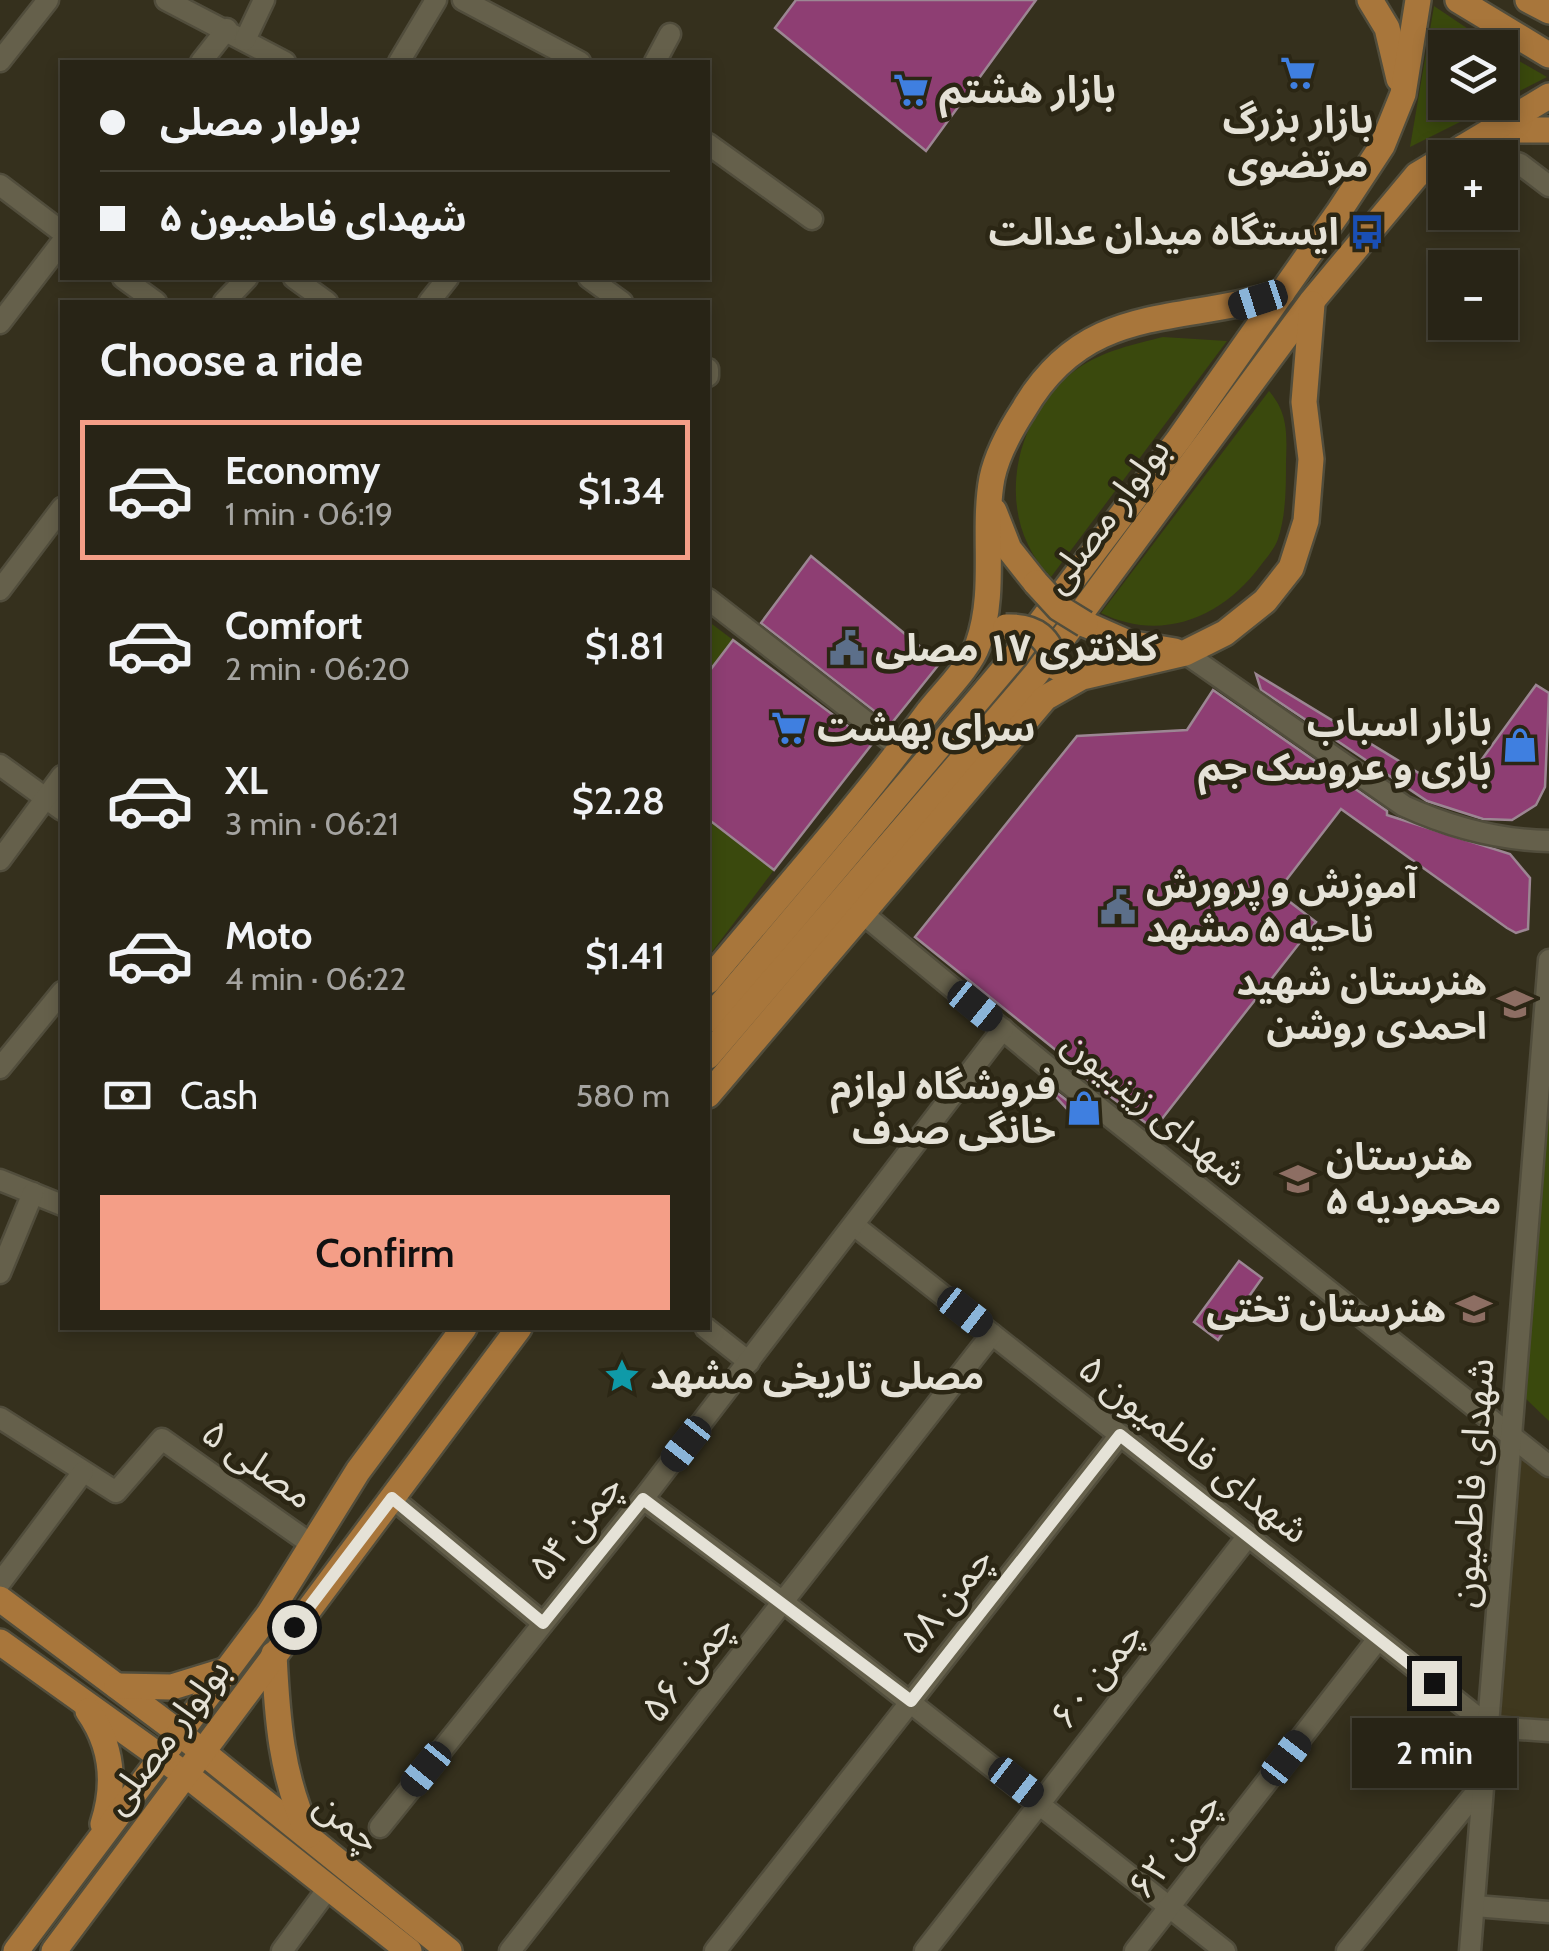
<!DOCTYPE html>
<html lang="en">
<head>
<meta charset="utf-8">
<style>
	:root { --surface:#282416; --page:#343023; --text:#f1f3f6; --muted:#a5a4a1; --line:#444135; --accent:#f49e87 }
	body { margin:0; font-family:Cabin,"Noto Sans Arabic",sans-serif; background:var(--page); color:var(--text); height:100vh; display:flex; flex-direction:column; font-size:38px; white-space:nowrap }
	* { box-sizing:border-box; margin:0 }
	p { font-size:32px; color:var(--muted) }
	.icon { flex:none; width:55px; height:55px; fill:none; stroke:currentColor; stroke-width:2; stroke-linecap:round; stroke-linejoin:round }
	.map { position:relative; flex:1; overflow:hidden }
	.panel { position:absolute; left:60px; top:300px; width:650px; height:1030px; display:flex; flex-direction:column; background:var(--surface); border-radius:0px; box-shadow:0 5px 15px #0003,0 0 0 2px var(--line) }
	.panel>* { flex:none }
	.top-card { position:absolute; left:60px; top:60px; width:650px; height:220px; border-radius:0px; box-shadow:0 5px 15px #0003,0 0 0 2px var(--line); display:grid; align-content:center; height:220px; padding:0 40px; background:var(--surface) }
	.buttons { position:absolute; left:1428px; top:30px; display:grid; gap:20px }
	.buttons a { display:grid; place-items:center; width:90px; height:90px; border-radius:0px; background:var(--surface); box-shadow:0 5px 15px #0003,0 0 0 2px var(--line); font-size:50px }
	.end { position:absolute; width:45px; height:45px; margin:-22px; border:12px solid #e5e2d7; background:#111; box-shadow:0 0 0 5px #111 }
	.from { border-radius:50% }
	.bubble { position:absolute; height:70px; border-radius:0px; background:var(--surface); box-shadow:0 5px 15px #0003,0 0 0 2px var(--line); font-size:32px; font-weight:600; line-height:70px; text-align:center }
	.car { position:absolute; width:30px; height:60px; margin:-30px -15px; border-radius:12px; box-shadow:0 0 8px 2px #0007; background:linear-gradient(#222 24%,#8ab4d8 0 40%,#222 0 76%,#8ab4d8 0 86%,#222 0) }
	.top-card b { display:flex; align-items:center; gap:35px; height:95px; font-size:38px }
	.top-card b+b { border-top:2px solid var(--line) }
	.top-card i { width:25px; height:25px; background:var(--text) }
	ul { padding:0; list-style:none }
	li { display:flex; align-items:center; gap:30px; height:140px; margin:0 20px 15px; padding:0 20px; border:5px solid transparent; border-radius:0px }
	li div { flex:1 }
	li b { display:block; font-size:38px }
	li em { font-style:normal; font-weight:600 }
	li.selected { border-color:var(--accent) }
	li>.icon { width:90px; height:90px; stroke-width:1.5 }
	h2 { padding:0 40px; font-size:45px; line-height:120px }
	.pay { display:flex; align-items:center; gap:25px; height:110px; padding:0 40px; font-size:38px }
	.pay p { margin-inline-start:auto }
	.primary-button { display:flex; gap:20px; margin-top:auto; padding:20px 40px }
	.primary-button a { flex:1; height:115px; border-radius:0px; background:var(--accent); color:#111; font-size:40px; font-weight:600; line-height:115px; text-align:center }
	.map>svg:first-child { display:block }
</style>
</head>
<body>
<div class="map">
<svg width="1549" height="1951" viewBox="0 0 1549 1951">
	<rect width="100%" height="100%" fill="#35301d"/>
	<path fill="#3f381e" d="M1512 1434 1549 1463V1727L1497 1724Z"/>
	<g fill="#3a490d">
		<path d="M1434 6 1495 47 1445 48V102L1498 103 1410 147Z"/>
		<path d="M1500 50 1547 77 1500 101Z"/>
		<path d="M1163 337 1227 341 1051 577C991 517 1013 415 1077 369 1102 351 1135 344 1163 337Z"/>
		<path d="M1269 391C1288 413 1287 433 1286 462 1286 487 1286 515 1278 539 1275 548 1267 557 1261 565 1223 617 1162 643 1101 613Z"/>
		<path d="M708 621 733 640 708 673Z"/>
		<path d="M708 819 774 870 708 957Z"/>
		<path d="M1549 1093V1421L1524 1397Z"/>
	</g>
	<g fill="#8e3e73" stroke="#9c8693" stroke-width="2.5">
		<path d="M796 0H1036L926 151 775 28Z"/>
		<path d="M811 556 940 663 891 724 761 623Z"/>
		<path d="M733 640 872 744 774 870 708 819V673Z"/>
		<path d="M1256 674 1427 778 1461 788 1536 685 1549 693 1545 787 1536 805 1512 820 1483 819 1427 801 1261 690Z"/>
		<path d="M1213 690 1387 811V815L1510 854 1530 878 1528 929 1516 933 1507 928 1341 809 1277 892 1316 922 1154 1129 1068 1065 1062 1055 915 937 1077 736 1187 730Z"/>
		<path d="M1056 1092 1094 1121 1079 1122 1056 1097Z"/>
		<path d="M1239 1261 1262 1278 1218 1340 1194 1322Z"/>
	</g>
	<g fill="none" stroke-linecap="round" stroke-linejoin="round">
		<defs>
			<g id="minor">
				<path d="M166 0 285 62"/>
				<path d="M463 0 580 62"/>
				<path d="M245 40 264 0"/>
				<path d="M0 61 48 0"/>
				<path d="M201 62 227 29"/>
				<path d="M399 62 436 0"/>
				<path d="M655 62 670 34"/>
				<path d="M708 144 812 219"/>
				<path d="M1462 145 1520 164 1549 186"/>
				<path d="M0 185 62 232"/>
				<path d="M123 278 156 302"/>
				<path d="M294 278 327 302"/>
				<path d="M589 278 622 302"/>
				<path d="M224 302 247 278"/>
				<path d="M429 302 448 278"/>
				<path d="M0 323 62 242"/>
				<path d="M708 369V376"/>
				<path d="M0 590 62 508"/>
				<path d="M708 599 901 749"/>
				<path d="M1185 653 1404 806C1450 827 1498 840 1549 841"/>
				<path d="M0 765 62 810"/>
				<path d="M0 860 62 776"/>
				<path d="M862 913 1059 1076 1549 1466"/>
				<path d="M0 1068 62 992"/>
				<path d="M0 1180 62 1205"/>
				<path d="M855 1226 1490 1727 1549 1731"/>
				<path d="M0 1273 33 1193"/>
				<path d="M706 1328 749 1362"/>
				<path d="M0 1418 116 1492 162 1439 314 1546"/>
				<path d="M392 1498 543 1623"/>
				<path d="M643 1499 783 1602 1225 1951"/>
				<path d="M0 1583 83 1472"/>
				<path d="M380 1827 643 1499 1003 1029"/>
				<path d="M1475 1906 1549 1912"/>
				<path d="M282 1951 329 1887"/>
				<path d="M510 1951 992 1334"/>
				<path d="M715 1951 1120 1435"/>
				<path d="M925 1951 1248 1536"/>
				<path d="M1135 1951 1378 1639"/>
				<path d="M1347 1951 1487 1779"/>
				<path d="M1470 1951 1549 960"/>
			</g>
			<g id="major">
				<path d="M1370 0 1387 28 1399 79"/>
				<path d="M1458 0 1549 55"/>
				<path d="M1528 0 1549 11"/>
				<path d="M1491 130H1549"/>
				<path d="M994 511 1009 549 1036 583"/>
				<path d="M1085 624 1128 643 1175 651"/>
				<path d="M708 981C782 892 860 805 929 711 944 692 970 667 978 644 997 591 982 531 992 478 997 454 1011 429 1024 409 1087 301 1180 325 1282 293"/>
				<path d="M708 1020 1016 655 1179 439 1338 213 1382 146 1403 94 1418 0"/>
				<path d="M708 1056 1036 674 1312 301 1417 175 1549 96"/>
				<path d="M708 1095 1045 698 1082 677 1185 653 1225 633 1265 601 1291 568 1306 521 1311 459 1304 402 1312 304"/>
				<path d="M0 1599 178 1732 449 1951"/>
				<path d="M0 1642 194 1781 409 1951"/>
				<path d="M274 1654C277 1717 281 1777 309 1835"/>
				<path d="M117 1686 172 1687 227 1670"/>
				<path d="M88 1711C112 1745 116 1784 103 1824"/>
				<path d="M16 1951 269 1614 358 1471 464 1328"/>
				<path d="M54 1951 519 1328"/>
			</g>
		</defs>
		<use href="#minor" stroke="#514d3c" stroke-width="25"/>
		<use href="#major" stroke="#514d3c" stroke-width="30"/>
		<use href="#minor" stroke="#65604b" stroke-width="20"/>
		<use href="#major" stroke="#a8763b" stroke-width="25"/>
		<defs>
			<g id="major-bridge">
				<path d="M1036 583 1059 608 1085 624"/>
				<path d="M1006 627C1036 626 1050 638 1056 667"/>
			</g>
		</defs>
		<use href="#major-bridge" stroke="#514d3c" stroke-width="30" stroke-linecap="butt"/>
		<use href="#major-bridge" stroke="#a8763b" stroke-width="25"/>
	</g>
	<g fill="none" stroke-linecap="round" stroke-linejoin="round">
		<path stroke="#e5e2d7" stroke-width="12" d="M294 1627 392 1498 543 1623 643 1499 911 1701 1120 1435 1434 1683"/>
	</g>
	<defs>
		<symbol id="supermarket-bare" viewBox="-9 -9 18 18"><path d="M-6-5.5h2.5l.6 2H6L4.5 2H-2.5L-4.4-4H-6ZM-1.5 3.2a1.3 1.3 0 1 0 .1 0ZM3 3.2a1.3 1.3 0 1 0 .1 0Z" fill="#3f7fe0" stroke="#2b2614" stroke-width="2.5" paint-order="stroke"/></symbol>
		<symbol id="bus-bare" viewBox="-9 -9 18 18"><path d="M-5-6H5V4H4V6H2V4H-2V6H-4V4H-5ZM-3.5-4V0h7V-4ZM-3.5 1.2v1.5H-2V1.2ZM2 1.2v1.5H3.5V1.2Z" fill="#1a4fb4" stroke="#2b2614" stroke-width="2.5" paint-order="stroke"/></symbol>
		<symbol id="civic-bare" viewBox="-9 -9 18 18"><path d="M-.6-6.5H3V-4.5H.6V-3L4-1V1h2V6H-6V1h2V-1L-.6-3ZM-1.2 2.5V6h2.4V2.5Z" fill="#5c6f8a" stroke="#2b2614" stroke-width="2.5" paint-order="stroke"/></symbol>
		<symbol id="shop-bare" viewBox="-9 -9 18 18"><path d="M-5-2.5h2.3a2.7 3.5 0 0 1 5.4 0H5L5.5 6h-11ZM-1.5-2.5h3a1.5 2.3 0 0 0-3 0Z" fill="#3f7fe0" stroke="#2b2614" stroke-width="2.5" paint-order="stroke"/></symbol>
		<symbol id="school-bare" viewBox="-9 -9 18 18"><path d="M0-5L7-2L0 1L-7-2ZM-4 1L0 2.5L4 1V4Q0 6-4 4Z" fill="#8d6e63" stroke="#2b2614" stroke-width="2.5" paint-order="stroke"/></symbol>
		<symbol id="sight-bare" viewBox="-9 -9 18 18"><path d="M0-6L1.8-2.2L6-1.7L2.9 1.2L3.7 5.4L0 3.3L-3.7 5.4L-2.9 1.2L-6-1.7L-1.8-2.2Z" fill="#0f9aa8" stroke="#2b2614" stroke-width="2.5" paint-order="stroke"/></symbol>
	</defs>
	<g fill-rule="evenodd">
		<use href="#supermarket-bare" x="1273" y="48" width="50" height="50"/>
		<use href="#supermarket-bare" x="886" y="65" width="50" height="50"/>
		<use href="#bus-bare" x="1342" y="207" width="50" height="50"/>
		<use href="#civic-bare" x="822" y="623" width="50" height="50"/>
		<use href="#supermarket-bare" x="764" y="703" width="50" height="50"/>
		<use href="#shop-bare" x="1495" y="720" width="50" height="50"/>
		<use href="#civic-bare" x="1093" y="882" width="50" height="50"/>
		<use href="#school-bare" x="1490" y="979" width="50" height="50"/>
		<use href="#shop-bare" x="1059" y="1083" width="50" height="50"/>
		<use href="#school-bare" x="1273" y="1154" width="50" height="50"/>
		<use href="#school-bare" x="1449" y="1284" width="50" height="50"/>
		<use href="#sight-bare" x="597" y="1351" width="50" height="50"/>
	</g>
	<g text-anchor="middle" stroke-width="9" stroke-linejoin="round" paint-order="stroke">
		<g font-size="38" font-weight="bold" fill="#e5e2d7" stroke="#2b2614" text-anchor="start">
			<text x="939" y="103">بازار هشتم</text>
			<text x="1298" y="133" text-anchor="middle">بازار بزرگ<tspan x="1298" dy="44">مرتضوی</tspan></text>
			<text x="1339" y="245" text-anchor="end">ایستگاه میدان عدالت</text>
			<text x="875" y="661">کلانتری ۱۷ مصلی</text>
			<text x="1492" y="736" text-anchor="end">بازار اسباب<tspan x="1492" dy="44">بازی و عروسک جم</tspan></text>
			<text x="817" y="741">سرای بهشت</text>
			<text x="1146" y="898">آموزش و پرورش<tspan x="1146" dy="44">ناحیه ۵ مشهد</tspan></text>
			<text x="1487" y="995" text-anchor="end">هنرستان شهید<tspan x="1487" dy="44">احمدی روشن</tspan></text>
			<text x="1056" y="1099" text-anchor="end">فروشگاه لوازم<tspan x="1056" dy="44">خانگی صدف</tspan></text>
			<text x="1326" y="1170">هنرستان<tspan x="1326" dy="44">محمودیه ۵</tspan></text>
			<text x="1446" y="1322" text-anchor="end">هنرستان تختی</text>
			<text x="650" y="1389">مصلی تاریخی مشهد</text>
		</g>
		<g font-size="38" fill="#e5e2d7" stroke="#2b2614">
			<text transform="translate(1106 515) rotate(-53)" y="13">بولوار مصلی</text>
			<text transform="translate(1155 1108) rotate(39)" y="13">شهدای زینبیون</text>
			<text transform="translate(1194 1449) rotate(38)" y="13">شهدای فاطمیون ۵</text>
			<text transform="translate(258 1464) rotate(35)" y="13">مصلی ۵</text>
			<text transform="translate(1472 1483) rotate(-86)" y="13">شهدای فاطمیون</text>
			<text transform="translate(575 1527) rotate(-51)" y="13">چمن ۵۴</text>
			<text transform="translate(946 1600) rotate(-52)" y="13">چمن ۵۸</text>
			<text transform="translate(687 1668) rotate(-52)" y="13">چمن ۵۶</text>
			<text transform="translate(1096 1675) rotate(-52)" y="13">چمن ۶۰</text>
			<text transform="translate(166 1736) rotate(-53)" y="13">بولوار مصلی</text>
			<text transform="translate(348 1822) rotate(39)" y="13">چمن</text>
			<text transform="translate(1174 1845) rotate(-52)" y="13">چمن ۶۲</text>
		</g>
	</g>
</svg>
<div class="buttons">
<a><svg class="icon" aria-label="layers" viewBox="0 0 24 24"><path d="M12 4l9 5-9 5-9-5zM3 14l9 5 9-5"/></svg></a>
<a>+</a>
<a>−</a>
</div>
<i class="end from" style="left:294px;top:1627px"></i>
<i class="end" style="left:1434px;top:1683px"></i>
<div class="bubble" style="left:1352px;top:1718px;width:165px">2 min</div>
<i class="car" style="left:1258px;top:300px;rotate:252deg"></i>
<i class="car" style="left:975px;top:1006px;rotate:129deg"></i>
<i class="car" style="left:965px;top:1312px;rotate:128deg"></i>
<i class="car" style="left:686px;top:1444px;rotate:218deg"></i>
<i class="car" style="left:1286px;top:1758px;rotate:38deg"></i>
<i class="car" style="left:426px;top:1769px;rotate:219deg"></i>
<i class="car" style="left:1016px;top:1782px;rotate:128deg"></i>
<div class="top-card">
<b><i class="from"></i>بولوار مصلی</b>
<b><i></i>شهدای فاطمیون ۵</b>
</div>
<section class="panel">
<h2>Choose a ride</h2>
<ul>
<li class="selected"><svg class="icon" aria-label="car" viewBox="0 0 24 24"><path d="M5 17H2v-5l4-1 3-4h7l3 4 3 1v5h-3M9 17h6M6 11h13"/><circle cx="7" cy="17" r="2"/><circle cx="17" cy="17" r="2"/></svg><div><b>Economy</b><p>1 min · 06:19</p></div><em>$1.34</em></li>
<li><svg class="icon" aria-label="car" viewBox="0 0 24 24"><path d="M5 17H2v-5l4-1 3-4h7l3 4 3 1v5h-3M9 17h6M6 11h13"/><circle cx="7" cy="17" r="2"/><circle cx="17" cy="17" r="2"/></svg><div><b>Comfort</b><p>2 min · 06:20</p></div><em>$1.81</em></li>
<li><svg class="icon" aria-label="car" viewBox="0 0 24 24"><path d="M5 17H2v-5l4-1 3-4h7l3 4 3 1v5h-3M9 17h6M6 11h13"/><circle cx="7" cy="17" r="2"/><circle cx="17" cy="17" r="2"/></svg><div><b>XL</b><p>3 min · 06:21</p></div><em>$2.28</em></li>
<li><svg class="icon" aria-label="car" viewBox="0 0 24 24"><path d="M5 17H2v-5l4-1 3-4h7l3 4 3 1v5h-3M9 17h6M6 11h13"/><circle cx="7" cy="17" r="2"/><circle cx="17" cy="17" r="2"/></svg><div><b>Moto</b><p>4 min · 06:22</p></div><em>$1.41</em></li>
</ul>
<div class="pay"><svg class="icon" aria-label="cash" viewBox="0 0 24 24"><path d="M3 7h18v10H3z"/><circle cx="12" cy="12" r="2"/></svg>Cash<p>580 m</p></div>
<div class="primary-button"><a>Confirm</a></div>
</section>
</div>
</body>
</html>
